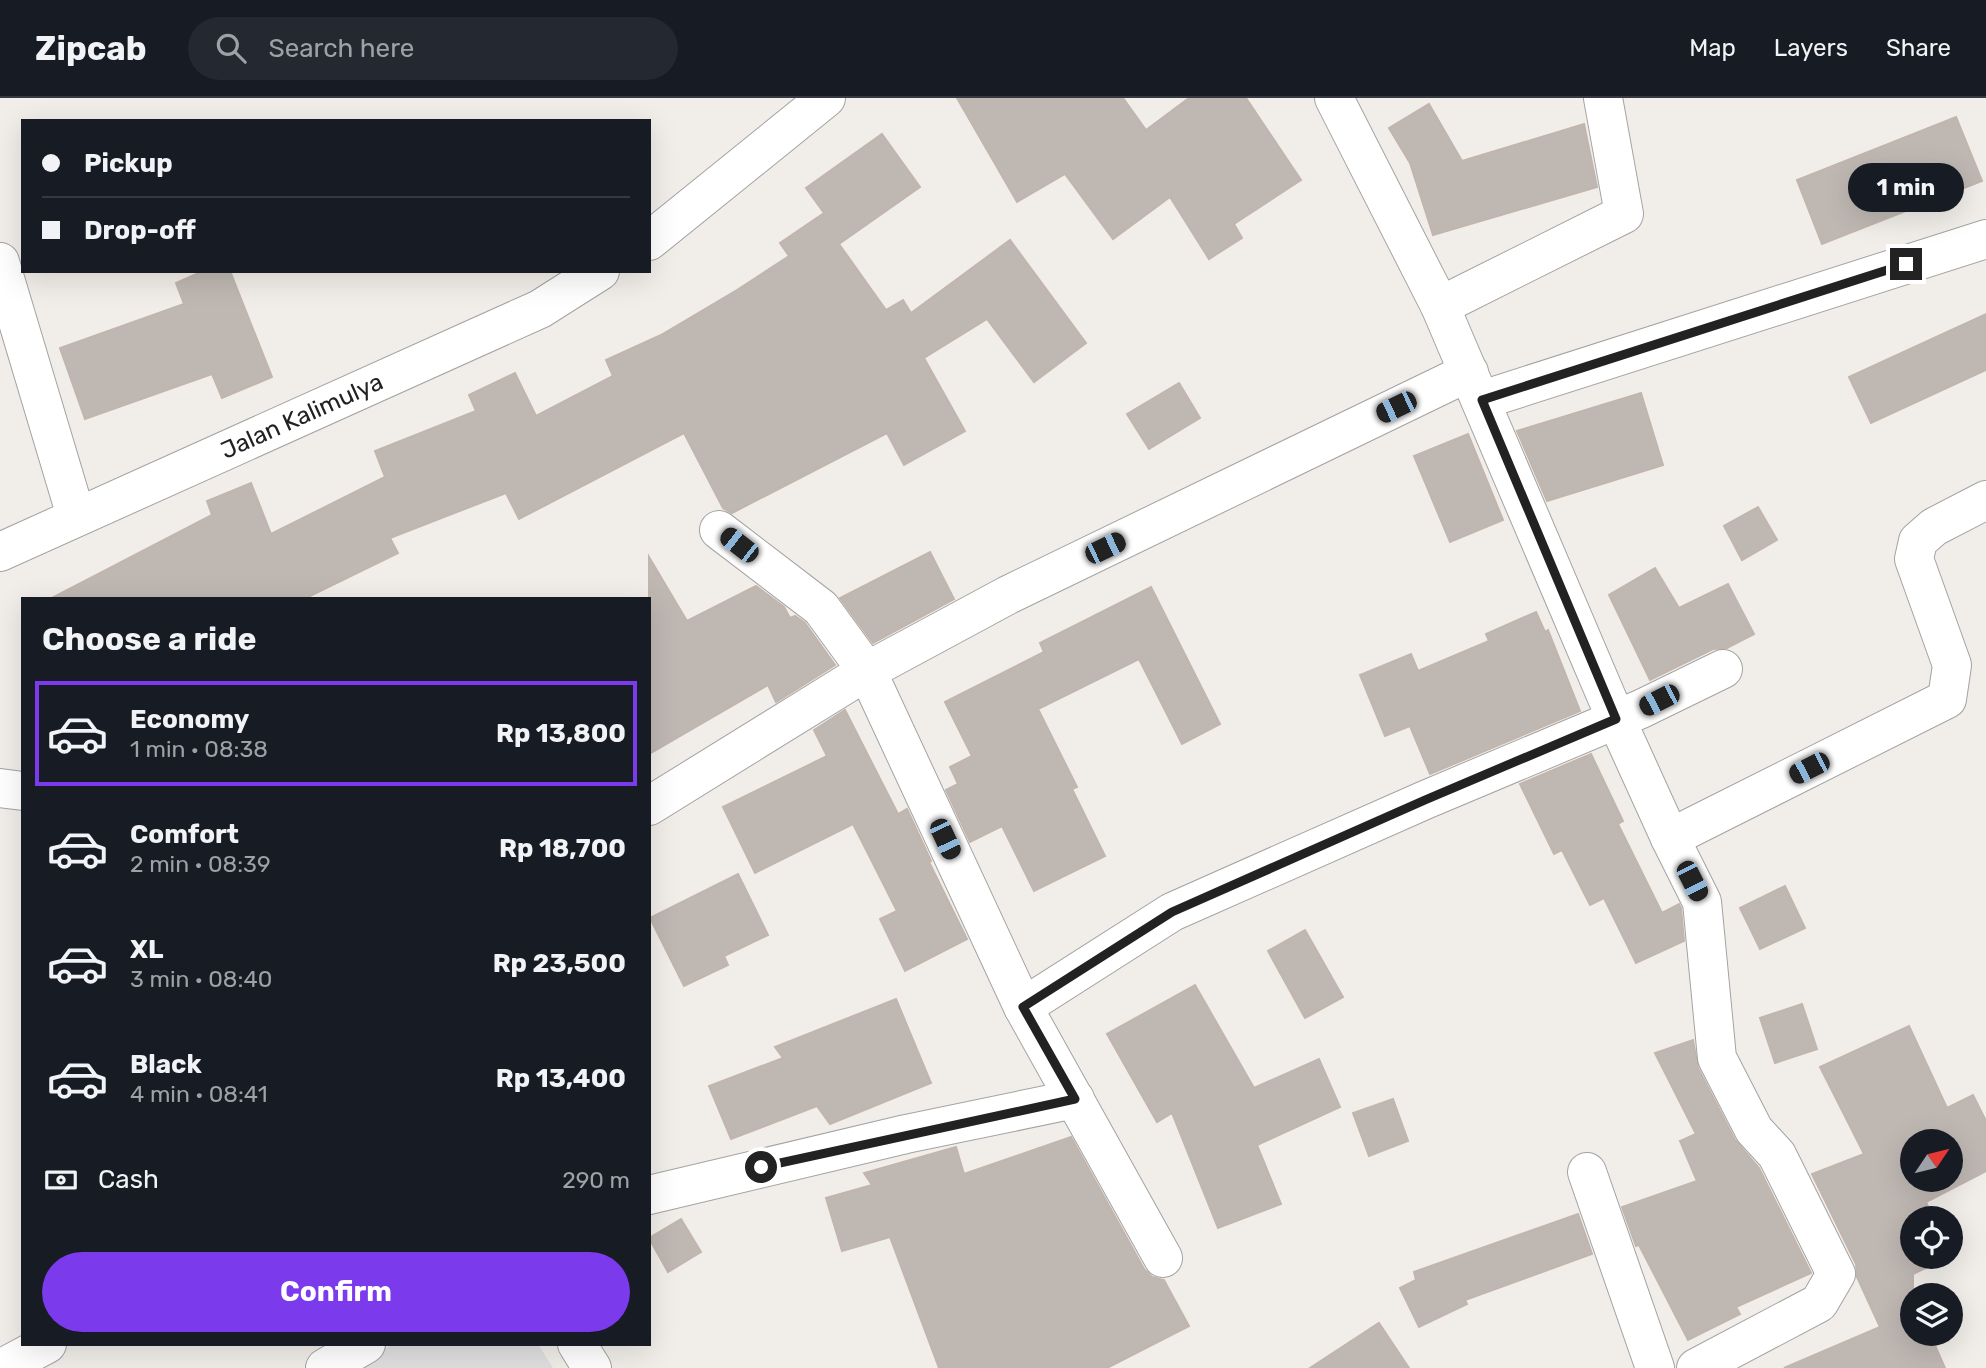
<!DOCTYPE html>
<html lang="en">
<head>
<meta charset="utf-8">
<style>
	:root { --surface:#171b24; --page:#242831; --text:#f1f3f6; --muted:#9ea1a6; --line:#363941; --accent:#7c3aed }
	body { margin:0; font-family:Rubik,sans-serif; background:var(--page); color:var(--text); height:100vh; display:flex; flex-direction:column; font-size:26px; white-space:nowrap }
	* { box-sizing:border-box; margin:0 }
	p { font-size:23px; color:var(--muted) }
	.icon { flex:none; width:38px; height:38px; fill:none; stroke:currentColor; stroke-width:2; stroke-linecap:round; stroke-linejoin:round }
	.map { position:relative; flex:1; overflow:hidden }
	.side { position:absolute; left:21px; top:499px; width:630px; height:749px; display:flex; flex-direction:column; background:var(--surface); border-radius:0px; box-shadow:0 7px 28px #0002 }
	.side>* { flex:none }
	.banner { position:absolute; left:21px; top:21px; width:630px; height:154px; border-radius:0px; box-shadow:0 7px 28px #0002; display:grid; align-content:center; height:154px; padding:0 21px; background:var(--surface) }
	.needle { width:46px; rotate:55deg }
	.tools { position:absolute; left:1900px; top:1031px; display:grid; gap:14px }
	.tools a { display:grid; place-items:center; width:63px; height:63px; border-radius:50%; background:var(--surface); box-shadow:0 7px 28px #0002; font-size:35px }
	.end { position:absolute; width:32px; height:32px; margin:-16px; border:9px solid #222; background:#fff; box-shadow:0 0 0 4px #fff }
	.from { border-radius:50% }
	.bubble { position:absolute; height:49px; border-radius:24px; background:var(--surface); box-shadow:0 7px 28px #0002; font-size:23px; font-weight:700; line-height:49px; text-align:center }
	.car { position:absolute; width:21px; height:42px; margin:-21px -10px; border-radius:9px; box-shadow:0 0 5px 2px #0007; background:linear-gradient(#222 24%,#8ab4d8 0 40%,#222 0 76%,#8ab4d8 0 86%,#222 0) }
	.banner b { display:flex; align-items:center; gap:24px; height:66px; font-size:26px }
	.banner b+b { border-top:2px solid var(--line) }
	.banner i { width:18px; height:18px; background:var(--text) }
	ul { padding:0; list-style:none }
	li { display:flex; align-items:center; gap:21px; height:105px; margin:0 14px 10px; padding:0 7px; border:4px solid transparent; border-radius:0px }
	li div { flex:1 }
	li b { display:block; font-size:26px }
	li em { font-style:normal; font-weight:700 }
	li.selected { border-color:var(--accent) }
	li>.icon { width:63px; height:63px; stroke-width:1.5 }
	h2 { padding:0 21px; font-size:32px; line-height:84px }
	.pay { display:flex; align-items:center; gap:18px; height:77px; padding:0 21px; font-size:26px }
	.pay p { margin-inline-start:auto }
	.action { display:flex; gap:14px; margin-top:auto; padding:14px 21px }
	.action a { flex:1; height:80px; border-radius:42px; background:var(--accent); color:#fff; font-size:28px; font-weight:700; line-height:80px; text-align:center }
	header { display:flex; align-items:center; gap:42px; box-sizing:border-box; height:98px; padding:0 35px; background:var(--surface); border-bottom:2px solid var(--line) }
	header strong { font-size:33px }
	nav { display:flex; gap:38px; margin-inline-start:auto; font-size:24px }
	.search { width:490px; height:63px; background:var(--page); display:flex; align-items:center; gap:18px; box-sizing:border-box; padding:0 24px; border-radius:38px; color:var(--muted); font-size:26px }
	.map>svg:first-child { display:block }
</style>
</head>
<body>
<header>
<strong>Zipcab</strong>
<div class="search"><svg class="icon" aria-label="search" viewBox="0 0 24 24"><circle cx="10" cy="10" r="6"/><path d="M15 15l6 6"/></svg>Search here</div>
<nav><a>Map</a><a>Layers</a><a>Share</a></nav>
</header>
<div class="map">
<svg width="1986" height="1270" viewBox="0 0 1986 1270">
	<rect width="100%" height="100%" fill="#f1eee9"/>
	<path fill="#dfdfdf" d="M393 1246H538L553 1270H352Z"/>
	<g fill="#beb7b2" stroke="#c2b5ad" stroke-width="2" fill-rule="evenodd">
		<path d="M957 0H1123L1146 32 1189 0H1246L1301 82 1234 126 1242 140 1209 161 1170 99 1113 141 1065 76 1017 104Z"/>
		<path d="M1429 6 1462 63 1584 26 1597 89 1433 137 1410 65 1389 30Z"/>
		<path d="M1956 19 1982 83 1822 146 1797 82Z"/>
		<path d="M882 36 920 89 839 146 886 212 903 202 911 215 1010 142 1086 245 1034 284 987 221 924 260 965 333 904 367 887 335 732 415 723 410 684 335 519 421 506 395 390 440 398 455 306 500H52L212 417 207 403 251 385 271 436 385 379 375 353 476 313 469 297 515 275 536 318 613 278 606 262 661 237 737 192 789 158 780 145 824 115 806 90Z"/>
		<path d="M203 173H230L272 279 222 300 212 276 85 321 60 250 184 206 176 185Z"/>
		<path d="M1986 216V272L1871 325 1849 279Z"/>
		<path d="M1179 285 1200 320 1149 351 1127 316Z"/>
		<path d="M1641 295 1663 367 1547 403 1517 333Z"/>
		<path d="M1468 336 1503 422 1450 444 1414 358Z"/>
		<path d="M1758 409 1777 442 1742 462 1724 428Z"/>
		<path d="M930 454 954 501 873 545 840 500Z"/>
		<path d="M649 459 687 523 756 488 784 509 790 520 795 518 805 525 835 567 776 604 768 587 649 656Z"/>
		<path d="M1655 470 1679 510 1728 486 1754 536 1727 550 1713 551 1650 582 1609 497Z"/>
		<path d="M1151 489 1220 626 1182 646 1139 561 1038 611 1077 689 1072 691 1105 758 1034 793 1002 728 970 744 946 692 958 686 950 669 972 658 945 604 1044 554 1040 545Z"/>
		<path d="M1536 514 1545 534 1548 532 1580 613 1430 676 1410 628 1385 638 1360 577 1411 556 1418 573 1489 543 1486 536Z"/>
		<path d="M845 612 898 716 907 711 931 763 929 764 967 841 905 873 880 821 897 813 853 726 755 775 723 709 827 658 814 632Z"/>
		<path d="M1591 656 1623 723 1618 726 1662 815 1679 806 1681 810 1684 843 1636 865 1604 800 1590 807 1562 752 1554 756 1520 686Z"/>
		<path d="M738 776 768 837 724 858 728 867 684 888 650 820Z"/>
		<path d="M1785 788 1805 830 1760 851 1740 810Z"/>
		<path d="M1305 832 1343 899 1305 920 1268 853Z"/>
		<path d="M1195 887 1254 990 1319 961 1340 1009 1257 1047 1281 1106 1218 1130 1172 1015 1157 1024 1107 936Z"/>
		<path d="M896 901 931 985 830 1026 817 1008 731 1041 709 988 783 960 775 949Z"/>
		<path d="M1802 906 1817 951 1775 965 1760 920Z"/>
		<path d="M1909 928 1947 1010 1973 997 1986 1023V1073L1926 1104 1933 1120H1913V1158H1951L1913 1176V1236H1930L1945 1270H1784L1880 1229 1857 1179 1856 1166 1812 1076 1864 1056 1820 969ZM1913 1043H1951V1082H1913Z"/>
		<path d="M1693 942 1698 970 1735 1042 1759 1070 1811 1175 1736 1209 1740 1216 1688 1242 1639 1147 1636 1148 1622 1109 1697 1083 1680 1043 1696 1036 1655 955Z"/>
		<path d="M1393 1001 1408 1043 1369 1058 1353 1015Z"/>
		<path d="M1071 1039 1144 1171 1152 1179 1164 1182 1189 1228 1107 1270H939L890 1139 842 1153 826 1100 872 1087 864 1075 956 1049 964 1076Z"/>
		<path d="M1578 1116 1592 1156 1465 1202 1467 1206 1419 1229 1400 1190 1416 1182 1414 1174Z"/>
		<path d="M681 1121 701 1154 668 1174 649 1140Z"/>
		<path d="M1379 1225 1409 1270H1310Z"/>
	</g>
	<g fill="none" stroke-linecap="round" stroke-linejoin="round">
		<defs>
			<g id="minor">
				<path d="M1334 0 1440 208 1616 621 1670 740 1947 601 1952 567 1914 461 1918 443 1934 429 1986 402"/>
				<path d="M649 143 826 0"/>
				<path d="M0 164 76 418"/>
				<path d="M1440 208 1624 116 1603 0"/>
				<path d="M1482 302 1986 141"/>
				<path d="M719 432 821 510 867 573 1023 909 1172 814 1425 702 1641 611 1723 571"/>
				<path id="s1" d="M0 454 540 211 600 173"/>
				<path d="M0 690 23 693"/>
				<path d="M649 708 867 573 1008 497 1469 274"/>
				<path d="M1670 740 1702 804 1717 960 1754 1032 1777 1057 1836 1176 1819 1205 1696 1270"/>
				<path d="M1023 909 1163 1160"/>
				<path d="M1587 1074 1655 1270"/>
				<path d="M649 1097 906 1036 1075 1001"/>
				<path d="M577 1246 592 1270"/>
				<path d="M2 1270 47 1246"/>
				<path d="M325 1270 366 1246"/>
			</g>
		</defs>
		<use href="#minor" stroke="#a3a3a3" stroke-width="40"/>
		<use href="#minor" stroke="#fff" stroke-width="38"/>
	</g>
	<g fill="none" stroke-linecap="round" stroke-linejoin="round">
		<path stroke="#222" stroke-width="9" d="M761 1069 1075 1001 1023 909 1172 814 1425 702 1616 621 1482 302 1906 166"/>
	</g>
	<g text-anchor="middle" stroke-width="7" stroke-linejoin="round" paint-order="stroke">
		<g font-size="24" fill="#222" stroke="#fff">
			<text dy="8" stroke="none"><textPath href="#s1" startOffset="331">Jalan Kalimulya</textPath></text>
		</g>
	</g>
</svg>
<div class="tools">
<a><svg class="needle" viewBox="-14 -14 28 28"><path d="M0-13l5 13h-10z" fill="#e53935"/><path d="M0 13l5-13h-10z" fill="#9ea1a6"/></svg></a>
<a><svg class="icon" aria-label="locate" viewBox="0 0 24 24"><circle cx="12" cy="12" r="6"/><path d="M12 2v4M12 18v4M2 12h4M18 12h4"/></svg></a>
<a><svg class="icon" aria-label="layers" viewBox="0 0 24 24"><path d="M12 4l9 5-9 5-9-5zM3 14l9 5 9-5"/></svg></a>
</div>
<i class="end from" style="left:761px;top:1069px"></i>
<i class="end" style="left:1906px;top:166px"></i>
<div class="bubble" style="left:1848px;top:65px;width:116px">1 min</div>
<i class="car" style="left:1396px;top:309px;rotate:244deg"></i>
<i class="car" style="left:739px;top:447px;rotate:308deg"></i>
<i class="car" style="left:1105px;top:450px;rotate:64deg"></i>
<i class="car" style="left:1659px;top:602px;rotate:243deg"></i>
<i class="car" style="left:1809px;top:670px;rotate:243deg"></i>
<i class="car" style="left:945px;top:741px;rotate:155deg"></i>
<i class="car" style="left:1692px;top:783px;rotate:153deg"></i>
<div class="banner">
<b><i class="from"></i>Pickup</b>
<b><i></i>Drop-off</b>
</div>
<section class="side">
<h2>Choose a ride</h2>
<ul>
<li class="selected"><svg class="icon" aria-label="car" viewBox="0 0 24 24"><path d="M5 17H2v-5l4-1 3-4h7l3 4 3 1v5h-3M9 17h6M6 11h13"/><circle cx="7" cy="17" r="2"/><circle cx="17" cy="17" r="2"/></svg><div><b>Economy</b><p>1 min · 08:38</p></div><em>Rp 13,800</em></li>
<li><svg class="icon" aria-label="car" viewBox="0 0 24 24"><path d="M5 17H2v-5l4-1 3-4h7l3 4 3 1v5h-3M9 17h6M6 11h13"/><circle cx="7" cy="17" r="2"/><circle cx="17" cy="17" r="2"/></svg><div><b>Comfort</b><p>2 min · 08:39</p></div><em>Rp 18,700</em></li>
<li><svg class="icon" aria-label="car" viewBox="0 0 24 24"><path d="M5 17H2v-5l4-1 3-4h7l3 4 3 1v5h-3M9 17h6M6 11h13"/><circle cx="7" cy="17" r="2"/><circle cx="17" cy="17" r="2"/></svg><div><b>XL</b><p>3 min · 08:40</p></div><em>Rp 23,500</em></li>
<li><svg class="icon" aria-label="car" viewBox="0 0 24 24"><path d="M5 17H2v-5l4-1 3-4h7l3 4 3 1v5h-3M9 17h6M6 11h13"/><circle cx="7" cy="17" r="2"/><circle cx="17" cy="17" r="2"/></svg><div><b>Black</b><p>4 min · 08:41</p></div><em>Rp 13,400</em></li>
</ul>
<div class="pay"><svg class="icon" aria-label="cash" viewBox="0 0 24 24"><path d="M3 7h18v10H3z"/><circle cx="12" cy="12" r="2"/></svg>Cash<p>290 m</p></div>
<div class="action"><a>Confirm</a></div>
</section>
</div>
</body>
</html>
